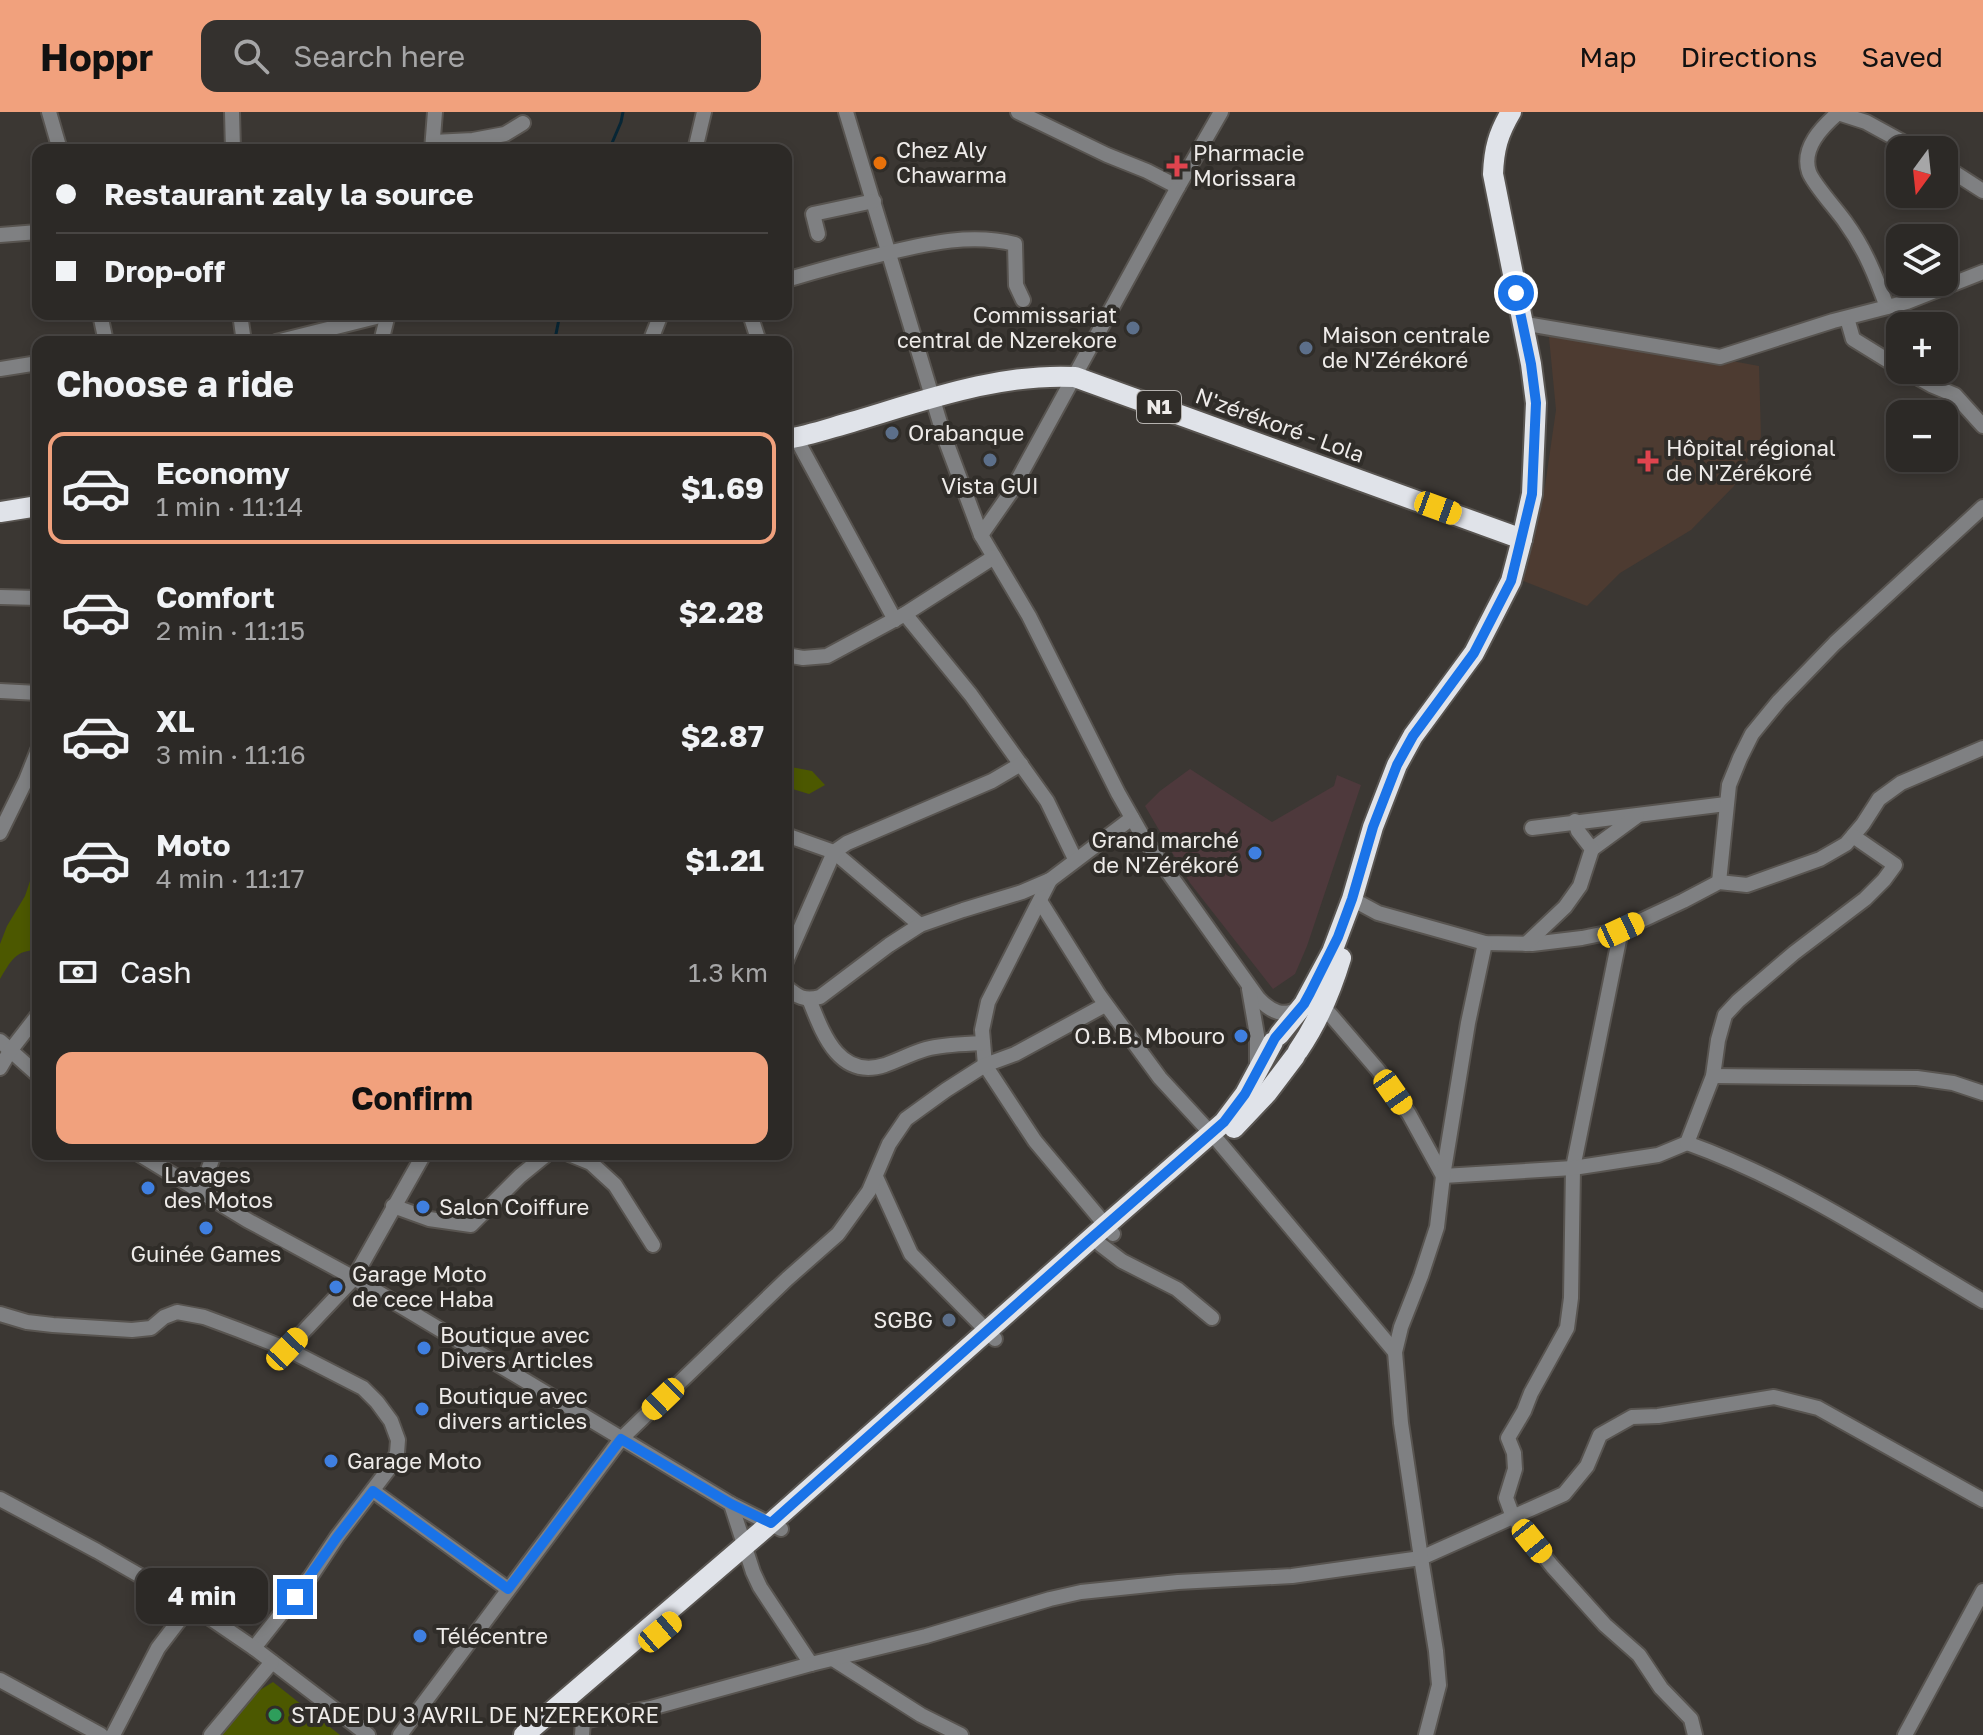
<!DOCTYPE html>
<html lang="en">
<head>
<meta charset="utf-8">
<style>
	:root { --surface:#2c2926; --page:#34312e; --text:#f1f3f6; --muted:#a6a6a7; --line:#484543; --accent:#f1a17d }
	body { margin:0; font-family:"Golos Text",sans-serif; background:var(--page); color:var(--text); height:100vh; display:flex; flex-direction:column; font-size:30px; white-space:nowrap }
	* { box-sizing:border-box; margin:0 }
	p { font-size:26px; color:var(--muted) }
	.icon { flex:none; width:44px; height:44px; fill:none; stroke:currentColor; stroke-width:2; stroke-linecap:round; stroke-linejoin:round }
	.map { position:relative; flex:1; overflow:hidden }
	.side { position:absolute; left:32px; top:224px; width:760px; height:824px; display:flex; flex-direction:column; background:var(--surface); border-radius:16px; box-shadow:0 4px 12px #0003,0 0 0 2px var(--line) }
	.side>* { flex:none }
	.banner { position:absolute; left:32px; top:32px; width:760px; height:176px; border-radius:16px; box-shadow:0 4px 12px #0003,0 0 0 2px var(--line); display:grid; align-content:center; height:176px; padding:0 24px; background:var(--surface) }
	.needle { width:52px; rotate:195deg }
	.controls { position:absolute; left:1886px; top:24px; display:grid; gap:16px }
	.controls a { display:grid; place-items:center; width:72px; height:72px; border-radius:16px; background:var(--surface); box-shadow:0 4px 12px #0003,0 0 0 2px var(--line); font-size:40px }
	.end { position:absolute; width:36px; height:36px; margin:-18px; border:10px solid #1a73e8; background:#fff; box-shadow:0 0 0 4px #fff }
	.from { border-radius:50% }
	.bubble { position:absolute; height:56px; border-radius:16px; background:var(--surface); box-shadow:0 4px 12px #0003,0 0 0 2px var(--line); font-size:26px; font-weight:700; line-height:56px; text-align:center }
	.car { position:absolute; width:24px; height:48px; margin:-24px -12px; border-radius:10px; box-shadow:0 0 6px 2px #0007; background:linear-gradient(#f5c518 24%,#345 0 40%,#f5c518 0 76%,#345 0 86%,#f5c518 0) }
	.banner b { display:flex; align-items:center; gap:28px; height:76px; font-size:30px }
	.banner b+b { border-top:2px solid var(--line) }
	.banner i { width:20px; height:20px; background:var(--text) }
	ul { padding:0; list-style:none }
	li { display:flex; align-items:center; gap:24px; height:112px; margin:0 16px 12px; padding:0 8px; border:4px solid transparent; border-radius:16px }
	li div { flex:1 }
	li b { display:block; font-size:30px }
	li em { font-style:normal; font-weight:700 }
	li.selected { border-color:var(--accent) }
	li>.icon { width:72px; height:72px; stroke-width:1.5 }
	h2 { padding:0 24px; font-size:36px; line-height:96px }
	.pay { display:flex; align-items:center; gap:20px; height:88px; padding:0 24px; font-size:30px }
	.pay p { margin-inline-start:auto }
	.cta { display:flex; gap:16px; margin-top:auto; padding:16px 24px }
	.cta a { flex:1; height:92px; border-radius:16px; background:var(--accent); color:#111; font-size:32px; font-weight:700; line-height:92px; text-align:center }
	header { display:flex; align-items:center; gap:48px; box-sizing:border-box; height:112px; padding:0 40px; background:var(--accent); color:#111 }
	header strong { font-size:38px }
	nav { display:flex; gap:44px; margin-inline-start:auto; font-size:28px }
	.search { width:560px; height:72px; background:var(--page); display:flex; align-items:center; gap:20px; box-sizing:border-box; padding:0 28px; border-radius:16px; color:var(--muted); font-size:30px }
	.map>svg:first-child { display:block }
</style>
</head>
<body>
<header>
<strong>Hoppr</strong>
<div class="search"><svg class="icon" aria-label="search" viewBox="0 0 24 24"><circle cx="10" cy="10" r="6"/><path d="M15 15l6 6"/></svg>Search here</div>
<nav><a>Map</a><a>Directions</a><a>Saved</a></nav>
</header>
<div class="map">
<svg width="1983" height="1623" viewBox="0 0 1983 1623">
	<rect width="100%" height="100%" fill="#3b3733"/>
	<path fill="#4e393c" d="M1190 657 1272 710 1334 674 1337 663 1361 673 1307 834 1295 862 1273 877 1190 771 1145 694 1160 679Z"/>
	<path fill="#4d3b31" d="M1548 215 1759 254 1761 325 1734 374 1691 418 1620 461 1587 494 1521 468 1545 374 1556 298Z"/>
	<g fill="#4c5800">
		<path d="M786 654 812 659 825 673 809 682 786 675Z"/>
		<path d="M38 759V838C15 838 11 849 0 867V832L7 814 25 784 33 760Z"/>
		<path d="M273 1570 340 1623H220L252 1583Z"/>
	</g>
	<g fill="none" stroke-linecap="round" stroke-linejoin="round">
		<g stroke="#082635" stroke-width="3">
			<path d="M609 38 621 10 623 0"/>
			<path d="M552 230 556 222 560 202"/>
		</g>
		<defs>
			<g id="minor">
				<path d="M49 0 60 38"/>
				<path d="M232 0 233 38"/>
				<path d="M846 0 944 324 981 423 1029 504 1118 681 1143 725 1258 886C1270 899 1284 907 1300 895"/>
				<path d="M1018 0 1107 43 1147 59 1178 75"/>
				<path d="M433 30 473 28 505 22 523 11"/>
				<path d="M432 38 435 0"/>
				<path d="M695 38 704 0"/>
				<path d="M1944 54 1983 79"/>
				<path d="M818 122 813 102 874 89"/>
				<path d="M0 123 38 120"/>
				<path d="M786 168C820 158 853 149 887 141 929 131 972 121 1015 132L1016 173 1023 188"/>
				<path d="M1887 195C1876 165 1865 137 1846 111 1838 99 1813 72 1809 60 1801 36 1822 15 1838 1L1866 10 1917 38"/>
				<path d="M100 202 106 230"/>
				<path d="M240 202 244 230"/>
				<path d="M750 202 759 230"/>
				<path d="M1847 206 1853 227 1900 256"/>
				<path d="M1521 211 1720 245 1833 209 1907 190 1983 160"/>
				<path d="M276 230 388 202"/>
				<path d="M381 230 388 202"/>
				<path d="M650 230 661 202"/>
				<path d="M0 257 38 251"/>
				<path d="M1904 258 1931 273 1955 283 1983 314"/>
				<path d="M796 326 895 508"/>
				<path d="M981 423 1011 380 1178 75 1221 0"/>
				<path d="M0 485 38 486"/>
				<path d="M905 502 971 583 1047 689 1075 747"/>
				<path d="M786 543 803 546 827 544 905 502 994 445"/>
				<path d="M0 579 38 581"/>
				<path d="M1532 716 1726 692"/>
				<path d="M0 721 26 668 38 638"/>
				<path d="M786 723 834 740 920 813"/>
				<path d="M1592 737 1637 704"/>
				<path d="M1050 768 988 890 982 918 985 953 1035 1029 1113 1122"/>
				<path d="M1719 770 1729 673 1740 646 1752 622 1779 589 1835 531 1983 395"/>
				<path d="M1352 787 1378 801 1485 831 1532 832 1582 826 1621 818 1683 789 1719 770 1747 773 1820 747 1846 732 1863 712 1879 687 1901 671 1983 636"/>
				<path d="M1040 789 1099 883 1160 966 1219 1030 1395 1240"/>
				<path d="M1621 818 1573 1056 1571 1186 1567 1216 1531 1281 1524 1299 1508 1326 1514 1341 1515 1357 1506 1386 1513 1405 1552 1454 1605 1513 1639 1543 1661 1576 1691 1607 1695 1623"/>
				<path d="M1526 832 1565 795 1580 774 1592 737 1578 719 1575 709"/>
				<path d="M786 849 834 740 847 731 992 669 1021 652"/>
				<path d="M786 875C798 885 804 889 820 885L889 833 920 813 963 798 1022 780 1050 768 1132 706"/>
				<path d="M1249 877 1257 923V956"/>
				<path d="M809 887C823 922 839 968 885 953 899 948 912 941 926 937 944 932 964 932 983 931"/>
				<path d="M1323 894 1378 958 1409 1002 1443 1064 1573 1056 1658 1043 1687 1031 1713 964 1718 928 1725 903 1738 889 1794 841 1865 787 1884 768 1895 753 1853 724"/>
				<path d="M0 929 38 963"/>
				<path d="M0 956 10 939 38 903"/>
				<path d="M1713 964 1917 966 1953 971 1983 981"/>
				<path d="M1687 1031C1793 1069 1887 1132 1983 1189"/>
				<path d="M139 1042 247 1108 354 1166 731 1392 781 1417"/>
				<path d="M569 1042 591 1051 615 1073 653 1133"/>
				<path d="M876 1065 911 1142 995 1227"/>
				<path d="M200 1080 214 1042"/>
				<path d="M393 1094 429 1107 471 1113 520 1064 547 1042"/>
				<path d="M1101 1133 1122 1149 1177 1177 1212 1206"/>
				<path d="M0 1202 27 1210 53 1213 132 1218 151 1216 164 1205 177 1200 204 1205 239 1218 287 1237 363 1276 377 1290 391 1309 398 1328 397 1341 391 1354 337 1425 311 1464 254 1536"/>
				<path d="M287 1237 354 1166 424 1042"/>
				<path d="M373 1379 508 1477"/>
				<path d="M0 1387 97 1439 191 1493 254 1536 368 1623"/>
				<path d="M731 1392 753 1460 760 1475 811 1552"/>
				<path d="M833 1547 921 1603 961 1623"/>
				<path d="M0 1568 101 1623"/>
				<path d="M565 1586 583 1609 582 1623"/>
				<path d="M583 1609 651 1596 811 1552 926 1524 1050 1487 1081 1480 1178 1470 1292 1464 1421 1446 1564 1382 1587 1354 1600 1323 1632 1305 1658 1304 1774 1285 1818 1296 1983 1388"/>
				<path d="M113 1623 158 1536 191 1493"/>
				<path d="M211 1623 272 1550"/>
				<path d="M400 1623 621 1327 787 1167 838 1122 869 1079 889 1032 906 1007 946 978 985 953 1015 942 1105 893"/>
				<path d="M1426 1623 1439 1573 1436 1539 1421 1446 1401 1311 1395 1240 1401 1215 1421 1164 1437 1115 1443 1064 1468 911 1485 831"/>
				<path d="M1905 1623 1983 1479"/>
			</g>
			<g id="highway">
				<path d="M786 327C808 324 830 316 852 310 923 289 999 261 1075 265L1522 427"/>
				<path d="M0 400 38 394"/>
				<path d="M1279 923 1304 892 1332 840 1352 787 1373 715 1397 653 1413 624 1474 541 1511 469 1522 427 1532 382 1536 291 1531 252 1493 62C1494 37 1498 22 1511 0"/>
				<path d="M1298 939C1318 910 1331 879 1341 846"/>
				<path d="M1234 1016 1267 981 1295 944"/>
				<path d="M524 1623 771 1411 1105 1114 1224 1010 1245 982 1273 930"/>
			</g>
		</defs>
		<use href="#minor" stroke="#585450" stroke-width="18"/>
		<use href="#highway" stroke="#585450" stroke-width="24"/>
		<use href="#minor" stroke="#7f8082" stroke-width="14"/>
		<use href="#highway" stroke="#e0e3e9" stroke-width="20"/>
	</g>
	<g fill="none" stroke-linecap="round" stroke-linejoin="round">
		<path stroke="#1a73e8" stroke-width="10" d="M295 1485 337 1425 373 1379 508 1477 621 1327 731 1392 771 1411 1081 1135 1224 1010 1245 982 1275 926 1304 892 1310 881 1338 825 1352 787 1373 715 1397 653 1413 624 1474 541 1511 469 1532 382 1535 313 1536 291 1531 252 1516 181"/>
	</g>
	<circle fill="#e8710a" stroke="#302d29" stroke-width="3" cx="880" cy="51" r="8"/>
	<g fill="#e0444e" stroke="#302d29" stroke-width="3">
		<path d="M1173 42h8v8h8v8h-8v8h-8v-8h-8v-8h8z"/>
		<path d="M1644 337h8v8h8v8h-8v8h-8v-8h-8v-8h8z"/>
	</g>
	<g fill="#5c6f8a" stroke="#302d29" stroke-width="3">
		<circle cx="1133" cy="216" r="8"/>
		<circle cx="1306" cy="236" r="8"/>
		<circle cx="892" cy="321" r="8"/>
		<circle cx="990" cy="348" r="8"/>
		<circle cx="949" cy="1208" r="8"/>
	</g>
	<g fill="#3f7fe0" stroke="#302d29" stroke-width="3">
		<circle cx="1255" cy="741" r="8"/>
		<circle cx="1241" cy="924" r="8"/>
		<circle cx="148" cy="1076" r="8"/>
		<circle cx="423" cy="1095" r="8"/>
		<circle cx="206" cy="1116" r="8"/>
		<circle cx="336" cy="1175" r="8"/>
		<circle cx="424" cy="1236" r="8"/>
		<circle cx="422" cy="1297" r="8"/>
		<circle cx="331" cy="1349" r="8"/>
		<circle cx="420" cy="1524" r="8"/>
	</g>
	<circle fill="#2e9e5b" stroke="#302d29" stroke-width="3" cx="275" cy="1603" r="8"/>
	<g text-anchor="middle" stroke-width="8" stroke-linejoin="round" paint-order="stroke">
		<rect fill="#302d29" stroke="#b5b2af" stroke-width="2" x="1137" y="279" width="44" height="32" rx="6"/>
		<g font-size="20" font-weight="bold" fill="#eeebe9">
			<text x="1159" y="302">N1</text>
		</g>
		<g font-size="22" fill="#eeebe9" stroke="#302d29" text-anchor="start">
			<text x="896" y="46">Chez Aly<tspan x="896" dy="25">Chawarma</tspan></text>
			<text x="1193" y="49">Pharmacie<tspan x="1193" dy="25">Morissara</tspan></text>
			<text x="1117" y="211" text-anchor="end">Commissariat<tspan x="1117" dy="25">central de Nzerekore</tspan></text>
			<text x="1322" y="231">Maison centrale<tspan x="1322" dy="25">de N'Zérékoré</tspan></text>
			<text x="908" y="329">Orabanque</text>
			<text x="1666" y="344">Hôpital régional<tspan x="1666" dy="25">de N'Zérékoré</tspan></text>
			<text x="990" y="382" text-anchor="middle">Vista GUI</text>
			<text x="1239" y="736" text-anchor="end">Grand marché<tspan x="1239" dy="25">de N'Zérékoré</tspan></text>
			<text x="1225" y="932" text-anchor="end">O.B.B. Mbouro</text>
			<text x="164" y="1071">Lavages<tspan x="164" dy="25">des Motos</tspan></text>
			<text x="439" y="1103">Salon Coiffure</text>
			<text x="206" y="1150" text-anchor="middle">Guinée Games</text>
			<text x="352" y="1170">Garage Moto<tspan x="352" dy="25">de cece Haba</tspan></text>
			<text x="933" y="1216" text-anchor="end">SGBG</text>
			<text x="440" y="1231">Boutique avec<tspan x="440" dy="25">Divers Articles</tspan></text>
			<text x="438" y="1292">Boutique avec<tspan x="438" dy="25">divers articles</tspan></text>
			<text x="347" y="1357">Garage Moto</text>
			<text x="436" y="1532">Télécentre</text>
			<text x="291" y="1611">STADE DU 3 AVRIL DE N'ZEREKORE</text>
		</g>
		<g font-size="22" fill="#eeebe9" stroke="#302d29">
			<text transform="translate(1280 313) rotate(20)" y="8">N'zérékoré - Lola</text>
		</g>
	</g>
</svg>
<div class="controls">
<a><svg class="needle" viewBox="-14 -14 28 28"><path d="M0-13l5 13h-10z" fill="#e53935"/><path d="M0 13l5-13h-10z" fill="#a6a6a7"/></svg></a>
<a><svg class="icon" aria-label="layers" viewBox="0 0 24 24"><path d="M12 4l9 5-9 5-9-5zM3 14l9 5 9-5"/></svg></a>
<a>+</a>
<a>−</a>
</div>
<i class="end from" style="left:1516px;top:181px"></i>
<i class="end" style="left:295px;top:1485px"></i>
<div class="bubble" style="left:136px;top:1456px;width:132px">4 min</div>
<i class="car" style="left:1438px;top:396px;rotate:110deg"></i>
<i class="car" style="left:1621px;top:818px;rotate:65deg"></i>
<i class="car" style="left:1393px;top:980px;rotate:145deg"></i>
<i class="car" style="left:287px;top:1237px;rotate:43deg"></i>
<i class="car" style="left:663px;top:1287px;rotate:226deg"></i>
<i class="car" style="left:1532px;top:1429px;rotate:141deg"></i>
<i class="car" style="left:660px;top:1520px;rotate:50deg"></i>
<div class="banner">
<b><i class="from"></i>Restaurant zaly la source</b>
<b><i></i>Drop-off</b>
</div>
<section class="side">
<h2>Choose a ride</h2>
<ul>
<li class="selected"><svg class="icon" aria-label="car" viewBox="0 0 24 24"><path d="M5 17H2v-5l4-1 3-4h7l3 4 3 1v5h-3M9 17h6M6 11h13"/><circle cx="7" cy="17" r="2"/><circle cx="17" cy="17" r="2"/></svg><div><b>Economy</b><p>1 min · 11:14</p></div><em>$1.69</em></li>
<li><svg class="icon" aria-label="car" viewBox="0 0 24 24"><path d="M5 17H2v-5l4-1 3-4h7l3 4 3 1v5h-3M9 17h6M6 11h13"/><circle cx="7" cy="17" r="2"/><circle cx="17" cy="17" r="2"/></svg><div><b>Comfort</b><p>2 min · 11:15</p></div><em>$2.28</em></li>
<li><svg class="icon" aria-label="car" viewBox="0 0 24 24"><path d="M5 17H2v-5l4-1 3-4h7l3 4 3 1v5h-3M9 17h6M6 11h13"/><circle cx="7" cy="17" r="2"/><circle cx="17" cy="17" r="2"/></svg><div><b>XL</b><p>3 min · 11:16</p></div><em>$2.87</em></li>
<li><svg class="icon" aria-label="car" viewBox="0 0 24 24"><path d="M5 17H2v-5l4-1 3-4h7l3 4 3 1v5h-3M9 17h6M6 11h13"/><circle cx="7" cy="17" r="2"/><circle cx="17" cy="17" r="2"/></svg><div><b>Moto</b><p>4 min · 11:17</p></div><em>$1.21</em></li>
</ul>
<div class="pay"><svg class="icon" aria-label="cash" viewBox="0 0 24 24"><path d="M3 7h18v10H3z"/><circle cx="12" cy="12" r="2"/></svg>Cash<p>1.3 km</p></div>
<div class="cta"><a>Confirm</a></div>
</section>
</div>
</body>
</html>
